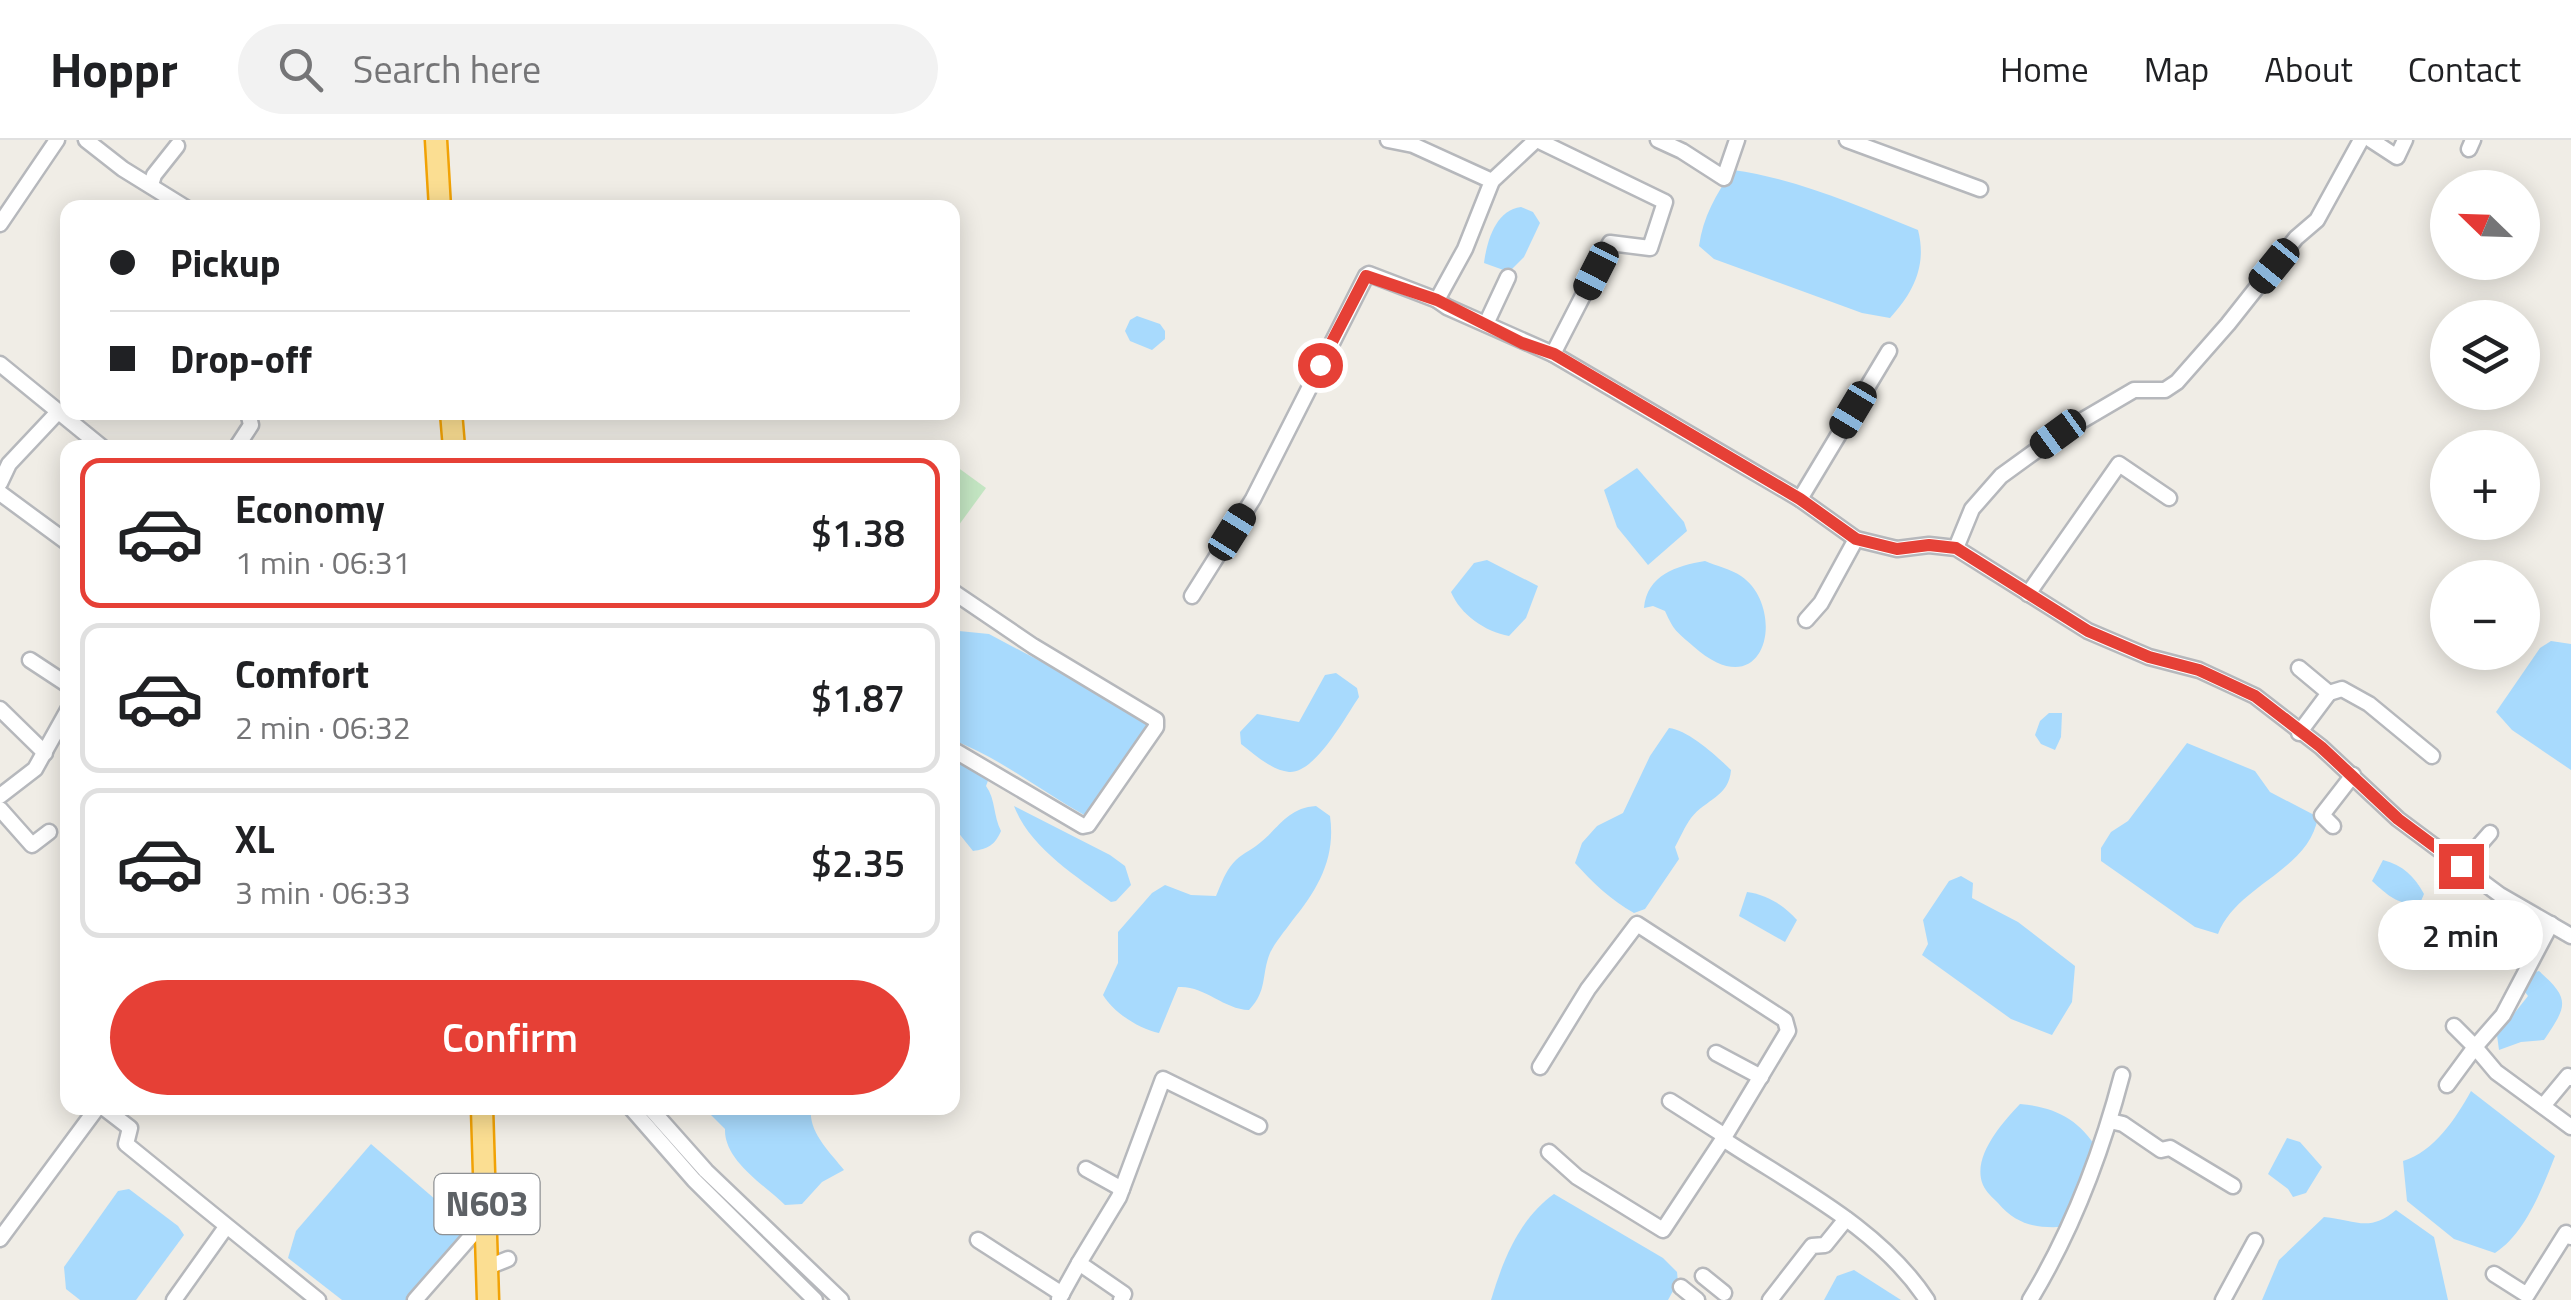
<!DOCTYPE html>
<html lang="en">
<head>
<meta charset="utf-8">
<style>
	:root { --surface:#fff; --page:#f2f2f2; --text:#202124; --muted:#757577; --line:#e0e0e0; --accent:#e64036 }
	body { margin:0; font-family:"Titillium Web",sans-serif; background:var(--page); color:var(--text); height:100vh; display:flex; flex-direction:column; font-size:38px; white-space:nowrap }
	* { box-sizing:border-box; margin:0 }
	p { font-size:32px; color:var(--muted) }
	.icon { flex:none; width:55px; height:55px; fill:none; stroke:currentColor; stroke-width:2; stroke-linecap:round; stroke-linejoin:round }
	.map { position:relative; flex:1; overflow:hidden }
	.sheet { position:absolute; left:60px; top:300px; width:900px; height:675px; display:flex; flex-direction:column; background:var(--surface); border-radius:20px; box-shadow:0 5px 25px #0003 }
	.sheet>* { flex:none }
	.hud { position:absolute; left:60px; top:60px; width:900px; height:220px; border-radius:20px; box-shadow:0 5px 25px #0003; display:grid; align-content:center; height:220px; padding:0 50px; background:var(--surface) }
	.needle { width:65px; rotate:293deg }
	.controls { position:absolute; left:2430px; top:30px; display:grid; gap:20px }
	.controls a { display:grid; place-items:center; width:110px; height:110px; border-radius:50%; background:var(--surface); box-shadow:0 5px 25px #0003; font-size:50px }
	.end { position:absolute; width:45px; height:45px; margin:-22px; border:12px solid #e64036; background:#fff; box-shadow:0 0 0 5px #fff }
	.from { border-radius:50% }
	.bubble { position:absolute; height:70px; border-radius:35px; background:var(--surface); box-shadow:0 5px 25px #0003; font-size:32px; font-weight:600; line-height:70px; text-align:center }
	.car { position:absolute; width:30px; height:60px; margin:-30px -15px; border-radius:12px; box-shadow:0 0 8px 2px #0007; background:linear-gradient(#222 24%,#8ab4d8 0 40%,#222 0 76%,#8ab4d8 0 86%,#222 0) }
	.hud b { display:flex; align-items:center; gap:35px; height:95px; font-size:38px }
	.hud b+b { border-top:2px solid var(--line) }
	.hud i { width:25px; height:25px; background:var(--text) }
	ul { padding:18px 0 0; list-style:none }
	li { display:flex; align-items:center; gap:30px; height:150px; margin:0 20px 15px; padding:0 30px; border:5px solid var(--line); border-radius:20px }
	li div { flex:1 }
	li b { display:block; font-size:38px }
	li em { font-style:normal; font-weight:600 }
	li.current { border-color:var(--accent) }
	li>.icon { width:90px; height:90px; stroke-width:1.5 }
	.action { display:flex; gap:20px; margin-top:auto; padding:20px 50px }
	.action a { flex:1; height:115px; border-radius:60px; background:var(--accent); color:#fff; font-size:40px; font-weight:600; line-height:115px; text-align:center }
	header { display:flex; align-items:center; gap:60px; box-sizing:border-box; height:140px; padding:0 50px; background:var(--surface); border-bottom:2px solid var(--line) }
	header strong { font-size:48px }
	nav { display:flex; gap:55px; margin-inline-start:auto; font-size:35px }
	.search { width:700px; height:90px; background:var(--page); display:flex; align-items:center; gap:25px; box-sizing:border-box; padding:0 35px; border-radius:55px; color:var(--muted); font-size:38px }
	.map>svg:first-child { display:block }
</style>
</head>
<body>
<header>
<strong>Hoppr</strong>
<div class="search"><svg class="icon" aria-label="search" viewBox="0 0 24 24"><circle cx="10" cy="10" r="6"/><path d="M15 15l6 6"/></svg>Search here</div>
<nav><a>Home</a><a>Map</a><a>About</a><a>Contact</a></nav>
</header>
<div class="map">
<svg width="2571" height="1160" viewBox="0 0 2571 1160">
	<rect width="100%" height="100%" fill="#f0ede6"/>
	<path fill="#c4e6c3" d="M953 324 986 348 953 393Z"/>
	<g fill="#a8dafd">
		<path d="M1733 30C1798 39 1858 66 1918 90 1927 125 1914 152 1890 178L1862 173 1714 119 1699 106C1703 77 1716 54 1733 30Z"/>
		<path d="M1521 67 1533 72 1540 83 1524 117 1509 132 1484 123C1487 100 1496 70 1521 67Z"/>
		<path d="M1137 176 1160 184 1165 191V199L1152 210 1130 201 1125 191 1130 180Z"/>
		<path d="M1637 328 1684 382 1687 391 1648 425 1617 387 1604 350Z"/>
		<path d="M1487 420 1538 446 1526 478 1509 496C1485 492 1460 474 1451 452L1474 423Z"/>
		<path d="M1705 421C1716 426 1731 429 1741 436 1788 468 1766 571 1693 506 1676 491 1674 491 1665 471L1653 466 1644 468C1647 435 1676 426 1705 421Z"/>
		<path d="M959 491 989 494 1113 560 1149 586 1126 630 1086 676C1041 651 1000 618 953 600V496Z"/>
		<path d="M2551 501 2571 504V630L2512 590 2496 572 2540 508Z"/>
		<path d="M1336 533 1357 548 1359 557C1346 576 1315 634 1289 632 1271 630 1254 614 1241 604L1240 592 1257 574 1299 582 1325 535Z"/>
		<path d="M2049 573H2062L2061 597 2055 610 2041 604 2035 595 2040 581Z"/>
		<path d="M1669 588C1688 590 1717 616 1731 630 1729 657 1706 659 1691 678 1685 686 1680 698 1675 707L1679 719 1645 769 1634 773C1611 760 1593 743 1575 723L1582 703 1597 686 1623 673 1650 616Z"/>
		<path d="M2187 603 2255 631 2270 652 2318 677C2309 731 2237 745 2218 794L2195 787 2101 721V708L2111 692 2128 681Z"/>
		<path d="M952 619 989 638 986 646C996 660 993 676 1001 691 995 705 988 709 973 711L953 686Z"/>
		<path d="M1014 666 1110 715 1125 726 1131 745 1116 761 1111 762C1076 736 1030 708 1014 666Z"/>
		<path d="M1316 666 1330 676C1336 718 1318 749 1292 781 1285 791 1275 802 1270 813 1261 835 1268 850 1249 870 1223 869 1204 845 1178 847L1159 893C1139 889 1113 872 1103 855L1118 823V792L1152 753 1165 745 1191 755 1216 756C1220 747 1224 735 1230 727 1238 716 1246 713 1256 706 1278 690 1286 668 1316 666Z"/>
		<path d="M2383 720C2403 725 2414 736 2424 754L2421 761C2403 770 2385 753 2372 741Z"/>
		<path d="M1961 736 1973 743 1972 758 2018 782 2075 826 2072 862 2052 895 2011 879 1922 815 1928 804 1923 780 1949 741Z"/>
		<path d="M1747 752C1768 755 1783 765 1797 780L1785 802 1739 776Z"/>
		<path d="M2539 831C2571 859 2567 866 2544 900L2521 902 2499 910 2497 895 2528 856 2519 844 2528 834Z"/>
		<path d="M2471 951 2555 1016C2542 1049 2525 1094 2495 1113L2454 1099 2407 1061 2403 1021C2434 1012 2456 978 2471 951Z"/>
		<path d="M2020 964C2055 967 2079 979 2098 1010L2060 1087C2034 1088 2016 1084 1998 1063 1993 1058 1986 1052 1983 1045 1971 1017 2003 982 2020 964Z"/>
		<path d="M704 968H811C808 992 830 1012 844 1030L822 1042 802 1064 785 1065C765 1045 724 1021 725 989Z"/>
		<path d="M2287 998 2300 1002 2322 1027 2306 1053 2293 1057 2288 1049 2268 1034Z"/>
		<path d="M371 1004 472 1091 413 1160H342L288 1118 296 1091Z"/>
		<path d="M129 1049 178 1086 184 1095 136 1160H80L66 1149 64 1127 118 1051Z"/>
		<path d="M1554 1054 1663 1118 1677 1132 1678 1142 1668 1160H1491C1503 1120 1519 1079 1554 1054Z"/>
		<path d="M2396 1070 2434 1097 2448 1160H2262L2279 1120 2324 1077C2356 1080 2369 1093 2396 1070Z"/>
		<path d="M1854 1130 1901 1160H1824L1837 1136Z"/>
	</g>
	<g fill="none" stroke-linecap="round" stroke-linejoin="round">
		<defs>
			<g id="minor">
				<path d="M86 0 123 29 186 68"/>
				<path d="M1388 0 1413 5 1492 41 1465 109 1437 160 1447 167 1553 214 1800 359 1856 399 1897 409 1929 405 1956 408 2088 491 2149 517 2199 530 2255 556 2321 607 2398 679 2500 755 2571 796"/>
				<path d="M1537 0 1665 62 1650 108 1610 103 1553 214"/>
				<path d="M1658 0 1682 11 1724 38 1737 0"/>
				<path d="M1847 0 1980 49"/>
				<path d="M2371 0 2397 17 2405 0"/>
				<path d="M2469 9 2473 0"/>
				<path d="M1492 41 1536 0"/>
				<path d="M151 45 154 35 177 6"/>
				<path d="M0 84 57 0"/>
				<path d="M1486 184 1508 137"/>
				<path d="M0 224 103 308"/>
				<path d="M236 308 251 285 248 272"/>
				<path d="M0 343 9 324 57 273"/>
				<path d="M0 353 68 403"/>
				<path d="M1800 359 1889 211"/>
				<path d="M1956 408 1972 369 2001 336 2059 294 2134 250H2165L2177 242 2228 184 2296 98 2317 80 2361 0"/>
				<path d="M952 451 1033 506 1156 580V587L1088 685 1083 686 952 609"/>
				<path d="M2028 454 2119 324 2169 358"/>
				<path d="M1192 456 1253 359 1366 136 1369 134 1437 160"/>
				<path d="M1806 480 1821 463 1856 399"/>
				<path d="M30 520 68 545"/>
				<path d="M2329 553 2342 549 2369 564 2432 616"/>
				<path d="M0 569 45 613"/>
				<path d="M2299 593 2329 553 2299 528"/>
				<path d="M0 656 35 629 68 570"/>
				<path d="M0 669 32 705 49 692"/>
				<path d="M2333 686 2322 675 2353 635"/>
				<path d="M2461 726 2490 693"/>
				<path d="M2454 886 2475 907 2503 875 2551 784"/>
				<path d="M1716 913 1761 937"/>
				<path d="M1540 927 1588 849 1637 784 1785 880 1788 891 1725 996 1663 1090 1577 1037 1549 1012"/>
				<path d="M2447 945 2475 907 2496 932 2571 987"/>
				<path d="M1670 961 1725 996"/>
				<path d="M2543 966 2568 936 2571 938"/>
				<path d="M104 968 130 988 126 1004 318 1160"/>
				<path d="M631 968 694 1040 815 1160"/>
				<path d="M650 968 706 1031 841 1160"/>
				<path d="M2110 981 2123 984 2161 1010 2170 1008 2233 1046"/>
				<path d="M1723 999C1794 1046 1879 1087 1927 1160"/>
				<path d="M1086 1029 1122 1049"/>
				<path d="M0 1099 97 968"/>
				<path d="M978 1100 1062 1154"/>
				<path d="M488 1127 508 1119"/>
				<path d="M2494 1134 2527 1155 2566 1093 2571 1097"/>
				<path d="M1703 1136 1724 1153"/>
				<path d="M1681 1147 1697 1160"/>
				<path d="M1059 1159 1079 1123"/>
				<path d="M174 1160 226 1087"/>
				<path d="M415 1160 487 1078"/>
				<path d="M1121 1160 1124 1154 1079 1123 1119 1057 1163 939 1259 986"/>
				<path d="M1770 1160 1812 1106 1825 1105 1846 1079"/>
				<path d="M2030 1160C2073 1089 2101 1015 2122 935"/>
				<path d="M2223 1160 2255 1101"/>
			</g>
			<g id="highway">
				<path d="M436 0 440 68"/>
				<path d="M451 272 454 308"/>
				<path d="M482 968 488 1160"/>
			</g>
		</defs>
		<use href="#minor" stroke="#b6b8bc" stroke-width="19"/>
		<use href="#highway" stroke="#f1a205" stroke-width="25"/>
		<use href="#minor" stroke="#fff" stroke-width="14"/>
		<use href="#highway" stroke="#fbde92" stroke-width="20"/>
	</g>
	<g fill="none" stroke-linecap="round" stroke-linejoin="round">
		<path stroke="#e64036" stroke-width="12" d="M1320 225 1366 136 1437 160 1522 203 1554 214 1800 359 1856 399 1897 409 1929 405 1956 408 2088 491 2149 517 2199 530 2255 556 2321 607 2398 679 2461 726"/>
	</g>
	<g text-anchor="middle" stroke-width="8" stroke-linejoin="round" paint-order="stroke">
		<rect fill="#fff" stroke="#8e9194" stroke-width="2.5" x="434.5" y="1034" width="105" height="60" rx="8"/>
		<g font-size="35" font-weight="bold" fill="#5e6266">
			<text x="487" y="1076">N603</text>
		</g>
	</g>
</svg>
<div class="controls">
<a><svg class="needle" viewBox="-14 -14 28 28"><path d="M0-13l5 13h-10z" fill="#e53935"/><path d="M0 13l5-13h-10z" fill="#757577"/></svg></a>
<a><svg class="icon" aria-label="layers" viewBox="0 0 24 24"><path d="M12 4l9 5-9 5-9-5zM3 14l9 5 9-5"/></svg></a>
<a>+</a>
<a>−</a>
</div>
<i class="end from" style="left:1320px;top:225px"></i>
<i class="end" style="left:2461px;top:726px"></i>
<div class="bubble" style="left:2378px;top:760px;width:165px">2 min</div>
<i class="car" style="left:2274px;top:126px;rotate:219deg"></i>
<i class="car" style="left:1596px;top:131px;rotate:207deg"></i>
<i class="car" style="left:1853px;top:270px;rotate:211deg"></i>
<i class="car" style="left:2058px;top:294px;rotate:234deg"></i>
<i class="car" style="left:1232px;top:392px;rotate:32deg"></i>
<div class="hud">
<b><i class="from"></i>Pickup</b>
<b><i></i>Drop-off</b>
</div>
<section class="sheet">
<ul>
<li class="current"><svg class="icon" aria-label="car" viewBox="0 0 24 24"><path d="M5 17H2v-5l4-1 3-4h7l3 4 3 1v5h-3M9 17h6M6 11h13"/><circle cx="7" cy="17" r="2"/><circle cx="17" cy="17" r="2"/></svg><div><b>Economy</b><p>1 min · 06:31</p></div><em>$1.38</em></li>
<li><svg class="icon" aria-label="car" viewBox="0 0 24 24"><path d="M5 17H2v-5l4-1 3-4h7l3 4 3 1v5h-3M9 17h6M6 11h13"/><circle cx="7" cy="17" r="2"/><circle cx="17" cy="17" r="2"/></svg><div><b>Comfort</b><p>2 min · 06:32</p></div><em>$1.87</em></li>
<li><svg class="icon" aria-label="car" viewBox="0 0 24 24"><path d="M5 17H2v-5l4-1 3-4h7l3 4 3 1v5h-3M9 17h6M6 11h13"/><circle cx="7" cy="17" r="2"/><circle cx="17" cy="17" r="2"/></svg><div><b>XL</b><p>3 min · 06:33</p></div><em>$2.35</em></li>
</ul>
<div class="action"><a>Confirm</a></div>
</section>
</div>
</body>
</html>
